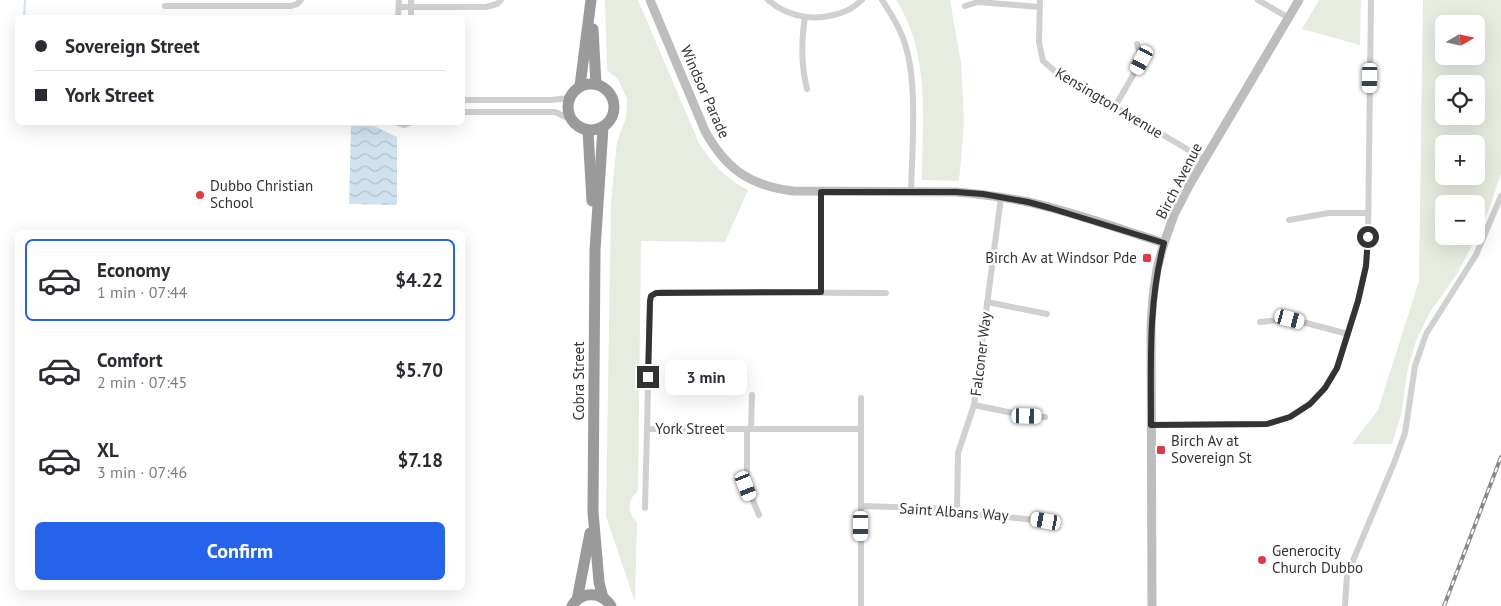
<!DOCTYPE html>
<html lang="en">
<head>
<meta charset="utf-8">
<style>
	:root { --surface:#fff; --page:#f7f7f7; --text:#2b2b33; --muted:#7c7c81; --line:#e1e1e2; --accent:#2563eb }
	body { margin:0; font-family:"PT Sans",sans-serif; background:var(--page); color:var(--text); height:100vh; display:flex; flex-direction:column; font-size:19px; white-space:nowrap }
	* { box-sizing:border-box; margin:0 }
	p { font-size:16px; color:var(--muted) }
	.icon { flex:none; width:28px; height:28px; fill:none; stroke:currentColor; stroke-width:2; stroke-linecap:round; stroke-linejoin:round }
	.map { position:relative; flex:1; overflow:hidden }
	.drawer { position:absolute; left:15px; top:230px; width:450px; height:360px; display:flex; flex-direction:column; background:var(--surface); border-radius:8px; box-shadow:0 5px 20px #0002 }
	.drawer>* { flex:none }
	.hud { position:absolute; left:15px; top:15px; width:450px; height:110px; border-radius:8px; box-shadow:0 5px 20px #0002; display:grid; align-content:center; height:110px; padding:0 20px; background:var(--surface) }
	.needle { width:32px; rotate:81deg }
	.fabs { position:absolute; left:1435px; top:15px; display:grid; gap:10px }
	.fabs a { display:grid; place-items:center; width:50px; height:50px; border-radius:8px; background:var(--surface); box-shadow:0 5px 20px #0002; font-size:25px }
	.end { position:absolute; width:22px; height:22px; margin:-11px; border:6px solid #333; background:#fff; box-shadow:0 0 0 2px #fff }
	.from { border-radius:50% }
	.bubble { position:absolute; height:35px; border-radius:8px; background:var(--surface); box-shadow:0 5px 20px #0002; font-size:16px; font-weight:800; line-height:35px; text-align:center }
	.car { position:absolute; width:15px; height:30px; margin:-15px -8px; border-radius:6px; box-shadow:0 0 4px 1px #0007; background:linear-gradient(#fff 24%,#345 0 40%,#fff 0 76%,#345 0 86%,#fff 0) }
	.hud b { display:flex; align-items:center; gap:18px; height:48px; font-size:19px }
	.hud b+b { border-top:1px solid var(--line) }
	.hud i { width:12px; height:12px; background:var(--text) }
	ul { padding:9px 0 0; list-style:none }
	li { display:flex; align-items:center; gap:15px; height:82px; margin:0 10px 8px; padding:0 10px; border:2px solid transparent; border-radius:8px }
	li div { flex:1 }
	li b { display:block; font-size:19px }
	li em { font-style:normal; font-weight:800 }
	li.current { border-color:var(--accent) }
	li>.icon { width:45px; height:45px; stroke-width:1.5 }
	.cta { display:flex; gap:10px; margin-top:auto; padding:10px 20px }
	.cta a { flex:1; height:58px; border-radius:8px; background:var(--accent); color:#fff; font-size:20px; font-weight:800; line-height:58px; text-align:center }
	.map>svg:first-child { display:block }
</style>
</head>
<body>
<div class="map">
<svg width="1501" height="606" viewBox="0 0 1501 606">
	<defs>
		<pattern id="water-waves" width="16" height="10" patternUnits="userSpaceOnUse" patternTransform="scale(1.25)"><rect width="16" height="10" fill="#cfe2ee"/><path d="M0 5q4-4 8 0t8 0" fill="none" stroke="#b2c2cd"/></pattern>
	</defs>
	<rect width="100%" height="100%" fill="#fff"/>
	<g fill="#e6ecdf" fill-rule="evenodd">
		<path d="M605 0H638L699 143C712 164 726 179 748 190L725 242 641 241 638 491C627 500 627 513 637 522L635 602 606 516 611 202 617 142 626 118 627 99 618 79 607 70Z"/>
		<path d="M896 0H950L961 63 964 122 959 181 922 180C922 120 931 53 896 0Z"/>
		<path d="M1319 0H1361L1360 45 1302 29Z"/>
		<path d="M1423 0H1501V174L1489 209 1477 236 1457 274 1430 312 1416 341 1408 368 1401 415 1392 444H1352L1378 410 1419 281ZM1444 24H1476V56H1444ZM1444 84H1476V116H1444ZM1444 144H1476V176H1444ZM1444 204H1476V236H1444Z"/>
	</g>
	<path fill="url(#water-waves)" d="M351 126H374L397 137V205L349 204Z"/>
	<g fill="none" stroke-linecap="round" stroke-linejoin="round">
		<path stroke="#cfe2ee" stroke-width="2" d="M24 18 25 0"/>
		<g stroke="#d0d0d0" stroke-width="6">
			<path d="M768 0C790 19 819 22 846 11 852 9 857 4 862 0"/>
			<path d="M882 0C891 14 900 28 905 44 918 84 912 149 911 192"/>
			<path d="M1040 0 1039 42 1043 61 1056 72 1204 159"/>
			<path d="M1258 0 1289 18"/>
			<path d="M165 6H291L297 4 301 0"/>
			<path d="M965 6 978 2 1039 7"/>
			<path d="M399 7H486L497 4 501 0"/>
			<path d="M805 17C801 42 801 65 807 89"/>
			<path d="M398 18 399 0"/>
			<path d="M411 18V0"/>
			<path d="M462 100H551L569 98"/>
			<path d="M1114 108 1142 60 1137 44"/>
			<path d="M462 112H555L570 119"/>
			<path d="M395 122 404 125 412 122"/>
			<path d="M821 192V292"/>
			<path d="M1289 220 1329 213H1368"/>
			<path d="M987 302 1047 314"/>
			<path d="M1260 322 1291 319 1348 334"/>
			<path d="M974 405 1027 416 1045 417"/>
			<path d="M1151 425 1267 424 1289 417 1310 404 1325 388 1337 368 1358 301 1366 266 1368 237 1371 0"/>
			<path d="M747 429V486L759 515"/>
			<path d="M751 429 752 395"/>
			<path d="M861 429H647L650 301 651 296 656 293 662 292 886 293"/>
			<path d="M861 506 957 509 974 514 1046 521"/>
			<path d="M645 508 647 429"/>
			<path d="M957 509 958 453 974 405 1001 197"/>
			<path d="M861 606V398"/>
			<path d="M1345 606 1347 575 1394 463 1405 433 1415 366 1426 334 1476 255 1501 196"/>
		</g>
		<g stroke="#bdbdbd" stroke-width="9">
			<path d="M650 0 705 131C726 169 750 186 793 191L956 192C980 194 1004 197 1028 202 1074 212 1119 229 1164 243"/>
			<path d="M1152 606 1151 325 1153 297 1157 269 1164 243 1174 215 1190 184 1299 0"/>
		</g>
		<g stroke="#9a9a9a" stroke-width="11">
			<path d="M593 29 596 84"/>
			<circle cx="591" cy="107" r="23"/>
			<path d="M580 86 591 0"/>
			<path d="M603 128 595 250 593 512 599 582 603 598"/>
			<path d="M588 131 592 201"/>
			<path d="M577 600 590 533"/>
			<path d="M572 606C581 591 601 591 611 606"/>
		</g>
		<defs>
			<path id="rail" d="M1444 606 1501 457"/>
		</defs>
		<use href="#rail" stroke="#888" stroke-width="4"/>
		<use href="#rail" stroke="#fff" stroke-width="2" stroke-dasharray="5.5" stroke-linecap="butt"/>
	</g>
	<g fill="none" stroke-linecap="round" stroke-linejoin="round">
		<path stroke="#333" stroke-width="6" d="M648 377 650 301 651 296 656 293 821 292V192H956L983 194 1028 202 1050 208 1164 243C1148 303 1151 364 1151 425L1267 424 1290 417 1310 404 1325 388 1337 368 1358 301 1366 266 1368 237"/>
	</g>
	<g fill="#e63946" stroke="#fff" stroke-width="2">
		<circle cx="200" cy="195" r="5"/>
		<rect x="1142" y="253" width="10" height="10" rx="2.5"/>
		<rect x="1156" y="445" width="10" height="10" rx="2.5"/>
		<circle cx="1262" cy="560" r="5"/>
	</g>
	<g text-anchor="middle" stroke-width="5" stroke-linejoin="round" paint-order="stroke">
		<g font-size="15" fill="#333" stroke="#fff">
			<text transform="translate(705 92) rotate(66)" y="5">Windsor Parade</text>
			<text transform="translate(1109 103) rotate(31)" y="5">Kensington Avenue</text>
			<text transform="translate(1179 181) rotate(-63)" y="5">Birch Avenue</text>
			<text transform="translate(981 354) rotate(-83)" y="5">Falconer Way</text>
			<text transform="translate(579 381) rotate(-90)" y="5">Cobra Street</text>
			<text x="690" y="434">York Street</text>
			<text transform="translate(954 512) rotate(4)" y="5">Saint Albans Way</text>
		</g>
		<g font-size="15" fill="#333" stroke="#fff" text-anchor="start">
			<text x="210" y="191">Dubbo Christian<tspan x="210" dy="17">School</tspan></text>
			<text x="1137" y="263" text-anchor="end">Birch Av at Windsor Pde</text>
			<text x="1171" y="446">Birch Av at<tspan x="1171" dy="17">Sovereign St</tspan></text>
			<text x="1272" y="556">Generocity<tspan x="1272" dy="17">Church Dubbo</tspan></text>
		</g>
	</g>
</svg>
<div class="fabs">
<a><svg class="needle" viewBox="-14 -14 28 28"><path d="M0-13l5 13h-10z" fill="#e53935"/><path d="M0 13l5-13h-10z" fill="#7c7c81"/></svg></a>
<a><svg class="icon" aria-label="locate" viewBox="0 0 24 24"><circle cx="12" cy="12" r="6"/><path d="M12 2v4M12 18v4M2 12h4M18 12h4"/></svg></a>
<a>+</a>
<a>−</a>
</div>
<i class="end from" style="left:1368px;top:237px"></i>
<i class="end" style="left:648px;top:377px"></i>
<div class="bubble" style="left:665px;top:360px;width:82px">3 min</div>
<i class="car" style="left:1142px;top:60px;rotate:208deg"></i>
<i class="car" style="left:1370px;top:78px;rotate:181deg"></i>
<i class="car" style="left:1290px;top:319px;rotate:105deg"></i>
<i class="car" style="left:1027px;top:416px;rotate:91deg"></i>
<i class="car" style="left:746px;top:486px;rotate:159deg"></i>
<i class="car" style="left:1046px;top:521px;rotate:280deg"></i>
<i class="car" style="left:861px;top:526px;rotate:180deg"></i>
<div class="hud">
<b><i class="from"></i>Sovereign Street</b>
<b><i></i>York Street</b>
</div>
<section class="drawer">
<ul>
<li class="current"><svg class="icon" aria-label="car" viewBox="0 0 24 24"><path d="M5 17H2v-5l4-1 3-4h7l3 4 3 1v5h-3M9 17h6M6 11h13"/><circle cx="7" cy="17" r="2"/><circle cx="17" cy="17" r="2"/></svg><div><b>Economy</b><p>1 min · 07:44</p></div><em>$4.22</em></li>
<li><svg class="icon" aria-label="car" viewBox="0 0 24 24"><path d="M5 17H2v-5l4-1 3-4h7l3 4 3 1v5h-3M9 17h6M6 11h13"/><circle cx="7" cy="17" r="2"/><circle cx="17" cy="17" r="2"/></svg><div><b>Comfort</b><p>2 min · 07:45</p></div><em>$5.70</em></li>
<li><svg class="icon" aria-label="car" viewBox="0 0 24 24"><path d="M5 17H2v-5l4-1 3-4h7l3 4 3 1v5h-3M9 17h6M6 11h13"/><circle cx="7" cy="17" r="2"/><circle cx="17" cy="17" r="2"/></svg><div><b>XL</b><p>3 min · 07:46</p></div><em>$7.18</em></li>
</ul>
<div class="cta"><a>Confirm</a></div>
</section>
</div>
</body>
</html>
